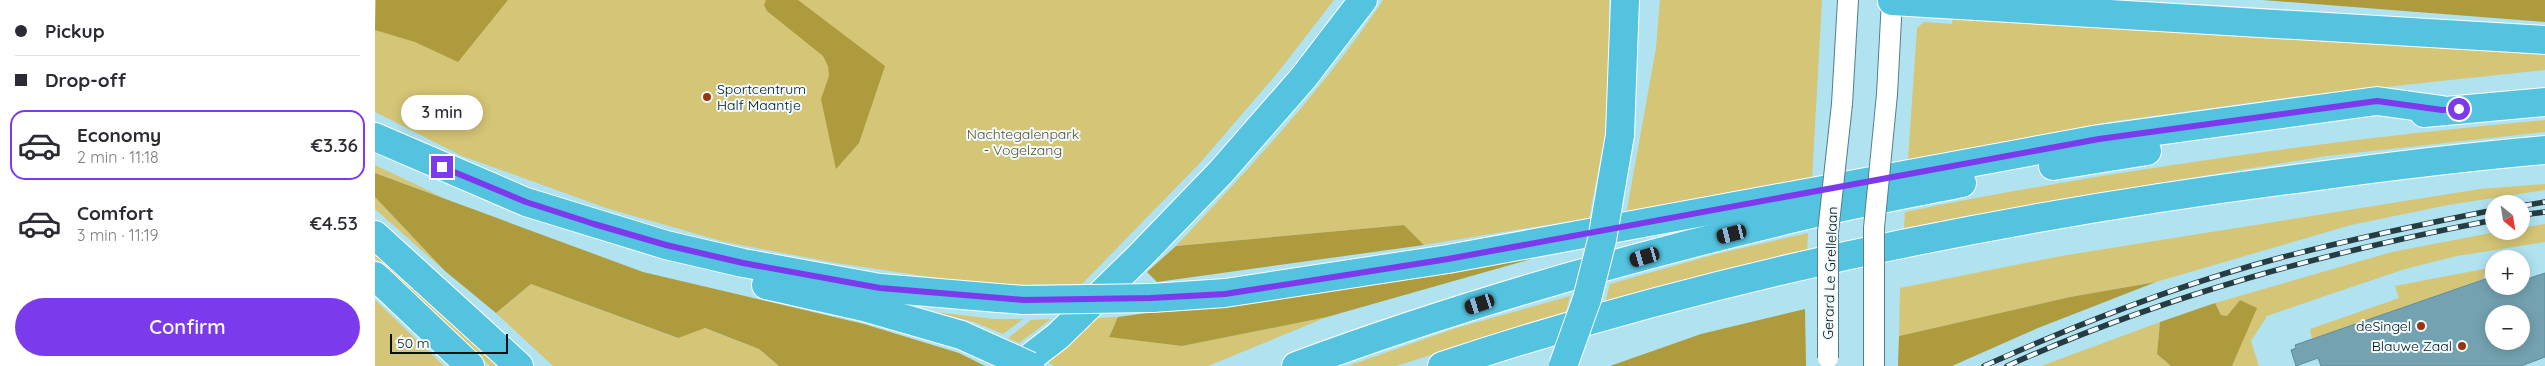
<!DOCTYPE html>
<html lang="en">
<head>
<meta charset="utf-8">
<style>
	:root { --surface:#fff; --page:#f7f7f7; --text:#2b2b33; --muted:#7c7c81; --line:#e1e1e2; --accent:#7c3aed }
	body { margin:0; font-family:Quicksand,sans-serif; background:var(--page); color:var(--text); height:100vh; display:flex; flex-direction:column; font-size:19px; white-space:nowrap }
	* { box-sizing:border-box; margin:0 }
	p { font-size:16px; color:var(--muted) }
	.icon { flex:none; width:28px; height:28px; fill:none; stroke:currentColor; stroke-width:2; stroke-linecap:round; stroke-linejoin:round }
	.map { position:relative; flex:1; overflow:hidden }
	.drawer { display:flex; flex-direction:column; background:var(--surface); width:375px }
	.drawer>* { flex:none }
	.banner { display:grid; align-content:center; height:110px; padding:0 15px; background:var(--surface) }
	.needle { width:32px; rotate:150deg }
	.buttons { position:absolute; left:2110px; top:195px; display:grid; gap:10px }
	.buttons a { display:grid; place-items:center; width:45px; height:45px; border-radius:50%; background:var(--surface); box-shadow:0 2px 12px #0003; font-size:25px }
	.scale { position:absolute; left:15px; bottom:12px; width:118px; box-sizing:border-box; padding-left:5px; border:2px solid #021318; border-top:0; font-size:14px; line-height:18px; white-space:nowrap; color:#021318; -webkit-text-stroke:4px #f2fbfe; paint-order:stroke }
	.end { position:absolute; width:22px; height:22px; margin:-11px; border:6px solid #7c3aed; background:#fff; box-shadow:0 0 0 2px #fff }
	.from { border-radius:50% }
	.bubble { position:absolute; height:35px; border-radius:18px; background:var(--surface); box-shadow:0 2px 12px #0003; font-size:16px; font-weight:600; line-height:35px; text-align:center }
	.car { position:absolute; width:15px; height:30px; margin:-15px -8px; border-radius:6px; box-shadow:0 0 4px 1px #0007; background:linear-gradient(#222 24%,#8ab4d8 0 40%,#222 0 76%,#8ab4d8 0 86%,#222 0) }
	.banner b { display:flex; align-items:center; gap:18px; height:48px; font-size:19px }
	.banner b+b { border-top:1px solid var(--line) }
	.banner i { width:12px; height:12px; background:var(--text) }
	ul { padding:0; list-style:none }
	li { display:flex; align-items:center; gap:15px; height:70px; margin:0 10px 8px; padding:0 5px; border:2px solid transparent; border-radius:15px }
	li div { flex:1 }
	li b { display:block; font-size:19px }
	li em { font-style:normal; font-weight:600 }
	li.selected { border-color:var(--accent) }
	li>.icon { width:45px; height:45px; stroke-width:1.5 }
	.primary-button { display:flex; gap:10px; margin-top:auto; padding:10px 15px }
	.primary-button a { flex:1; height:58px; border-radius:30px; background:var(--accent); color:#fff; font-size:20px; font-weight:600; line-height:58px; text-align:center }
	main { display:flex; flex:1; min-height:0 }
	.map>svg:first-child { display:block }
</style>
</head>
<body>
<main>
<section class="drawer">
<div class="banner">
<b><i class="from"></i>Pickup</b>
<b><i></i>Drop-off</b>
</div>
<ul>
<li class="selected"><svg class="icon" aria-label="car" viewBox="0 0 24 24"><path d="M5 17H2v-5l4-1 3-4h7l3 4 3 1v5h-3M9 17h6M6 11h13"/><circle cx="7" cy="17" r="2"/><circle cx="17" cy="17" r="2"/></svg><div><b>Economy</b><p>2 min · 11:18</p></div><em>€3.36</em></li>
<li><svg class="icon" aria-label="car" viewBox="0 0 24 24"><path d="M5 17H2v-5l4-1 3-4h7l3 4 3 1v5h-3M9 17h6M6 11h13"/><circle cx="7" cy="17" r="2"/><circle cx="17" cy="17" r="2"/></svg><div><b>Comfort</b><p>3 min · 11:19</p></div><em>€4.53</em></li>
</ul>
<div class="primary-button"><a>Confirm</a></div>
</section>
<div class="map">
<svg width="2170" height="366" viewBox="0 0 2170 366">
	<rect width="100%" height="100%" fill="#b1e2f0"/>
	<g fill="#d5c576">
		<path d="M0 0H959L904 71 825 163 707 284 625 285 589 282 461 263 350 242 234 209 87 156 0 112Z"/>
		<path d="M1008 0H1234V115L1214 218 1049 245 1029 225 801 246C874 168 949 89 1008 0Z"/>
		<path d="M1285 0H1447L1437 180 1251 215 1281 48Z"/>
		<path d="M1578 18 2170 53V70L1917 97 1733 122 1533 160 1542 28 1549 22 1577 24Z"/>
		<path d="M2170 120V132L1952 156 1784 183 1529 228 1530 212C1742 169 1955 140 2170 120Z"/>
		<path d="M0 165 69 198 0 173Z"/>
		<path d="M2170 184V190L2073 205 1976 225 1781 282 1695 297 1524 336 1525 288 1686 256 2105 189Z"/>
		<path d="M0 197 70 271 0 209Z"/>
		<path d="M2170 224V242L2082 256 2030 269 1941 299 1892 316 1876 341 1884 366H1857L1881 308 1865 300 1852 316 1846 315 1840 303 2017 252 2126 231H2146V228Z"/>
		<path d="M1433 233 1432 251 1230 303 1235 284 1341 254Z"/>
		<path d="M0 250 125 366H115L0 258Z"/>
		<path d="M2119 267V271L2108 275 2109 279 1937 339 1935 329 2024 298 2020 286Z"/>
		<path d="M156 284 302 338 329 328 384 349 404 366H178L121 313Z"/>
		<path d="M1195 296 1191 312 1021 366H973L1078 329Z"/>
		<path d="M0 300 69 366H0Z"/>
		<path d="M560 312 619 319H648L628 334 599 322Z"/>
		<path d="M743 317 734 336 807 346 952 317 833 366H679L670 360 720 318Z"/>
		<path d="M676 319 644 343 633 338 656 320Z"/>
		<path d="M1785 322 1782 354 1796 366H1666Z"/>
	</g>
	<g fill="#ae9b3d">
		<path d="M1 0H133L83 62 40 42 0 30Z"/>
		<path d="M391 0H423L510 66 484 143 461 169 446 99 454 76 453 66 448 56 392 11 389 5Z"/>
		<path d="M1887 0H2170V22Z"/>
		<path d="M0 173 268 272 489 324 584 353 610 366H404L384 349 330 328 303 338 156 284 121 313 70 271 0 197Z"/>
		<path d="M1029 225 1049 245 782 282 772 272 801 246Z"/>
		<path d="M1160 258 952 317 807 346 734 337 743 317Z"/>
		<path d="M1781 282 1663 328 1577 366H1523L1524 336 1695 297Z"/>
		<path d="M1865 300 1882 308 1857 366H1796L1782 354 1785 322 1840 303 1846 315 1852 316Z"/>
		<path d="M1430 309 1431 366H1235L1326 334Z"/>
	</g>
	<path fill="#74a2b0" stroke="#5e8c9a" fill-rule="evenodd" d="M2170 273V357L2146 366H1946L1943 358 1921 366 1916 350 1921 348 1920 345 2119 276V286H2146V281ZM2119 314H2146V341H2119Z"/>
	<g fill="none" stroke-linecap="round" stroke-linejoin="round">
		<defs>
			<g id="minor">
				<path d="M1512 94 1517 0"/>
				<path d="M1467 104 1473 0"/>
				<path d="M1499 345V366"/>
			</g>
			<g id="highway">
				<path d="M1517 1 2170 40"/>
				<path d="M2049 113 2170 102"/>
				<path d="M1245 135 1250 0"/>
				<path d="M0 137 151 202 291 245 368 263 505 288 623 298"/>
				<path d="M1678 166 1772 151"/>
				<path d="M0 235 144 366"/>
				<path d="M0 276 95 366"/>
				<path d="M391 285 489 307 586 335"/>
				<path d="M777 298 850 293 1073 259 1724 139 2002 101 2067 110"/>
				<path d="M644 366 683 336 765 256 846 172 929 77 988 0"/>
				<path d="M921 366C1085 305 1255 257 1424 217 1478 204 1533 194 1587 183"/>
				<path d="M1067 366C1346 273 1636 215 1928 178 2009 167 2089 157 2170 150"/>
			</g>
		</defs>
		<use href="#minor" stroke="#517f8d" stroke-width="22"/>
		<use href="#highway" stroke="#fff" stroke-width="30"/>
		<use href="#minor" stroke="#fff" stroke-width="20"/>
		<use href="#highway" stroke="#54c3e0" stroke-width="28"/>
		<defs>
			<g id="rail">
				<path d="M2146 206 2170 202"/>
				<path d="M2146 215 2170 212"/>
				<path d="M1609 366C1705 323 1805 284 1908 257 1978 239 2048 224 2119 210"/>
				<path d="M1632 366C1787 296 1952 252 2119 220"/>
			</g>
		</defs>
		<use href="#rail" stroke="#253c43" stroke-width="5.5"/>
		<use href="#rail" stroke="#f2fbfe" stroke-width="4" stroke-dasharray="11" stroke-linecap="butt"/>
		<defs>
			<g id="minor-bridge">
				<path d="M1499 345V228L1512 94"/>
				<path d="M1453 358V232L1467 104"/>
			</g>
			<g id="highway-bridge">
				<path d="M623 298 649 300 777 298"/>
				<path d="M586 335 655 366"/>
				<path d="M1188 366 1212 299 1227 240 1245 135"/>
			</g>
		</defs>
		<use href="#minor-bridge" stroke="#517f8d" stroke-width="22" stroke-linecap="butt"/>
		<use href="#highway-bridge" stroke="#fff" stroke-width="30" stroke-linecap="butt"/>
		<use href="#minor-bridge" stroke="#fff" stroke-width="20"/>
		<use href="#highway-bridge" stroke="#54c3e0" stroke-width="28"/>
	</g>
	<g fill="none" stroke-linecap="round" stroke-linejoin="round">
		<path stroke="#7c3aed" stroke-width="6" d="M67 167 151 202 219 224 291 245 368 263 505 288 649 300 776 298 850 294 1073 259 1724 139 2002 101 2067 110 2084 109"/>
	</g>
	<g fill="#9b350f" stroke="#f2fbfe" stroke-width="2">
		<circle cx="332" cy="97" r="5"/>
		<circle cx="2046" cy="326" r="5"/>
		<circle cx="2087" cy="346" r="5"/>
	</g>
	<g text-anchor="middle" stroke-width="4" stroke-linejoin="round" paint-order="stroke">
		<g font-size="14" fill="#021318" stroke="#f2fbfe" text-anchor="end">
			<text x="342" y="94" text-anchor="start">Sportcentrum<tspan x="342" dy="16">Half Maantje</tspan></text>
			<text x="2036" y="331">deSingel</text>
			<text x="2077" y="351">Blauwe Zaal</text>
		</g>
		<g font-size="14" fill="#5c5220" stroke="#f2fbfe">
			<text x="648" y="139">Nachtegalenpark<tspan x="648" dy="16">- Vogelzang</tspan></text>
		</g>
		<g font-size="14" fill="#021318" stroke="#f2fbfe">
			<text transform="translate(1455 273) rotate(-88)" y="5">Gerard Le Grellelaan</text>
		</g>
	</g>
</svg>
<div class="buttons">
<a><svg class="needle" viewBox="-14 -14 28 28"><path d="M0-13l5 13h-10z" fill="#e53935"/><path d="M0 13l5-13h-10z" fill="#7c7c81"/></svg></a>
<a>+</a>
<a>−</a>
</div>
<div class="scale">50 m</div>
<i class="end from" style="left:2084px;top:109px"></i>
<i class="end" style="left:67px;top:167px"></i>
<div class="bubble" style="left:26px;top:95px;width:82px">3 min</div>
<i class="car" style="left:1357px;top:234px;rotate:256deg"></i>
<i class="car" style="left:1270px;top:257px;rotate:254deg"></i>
<i class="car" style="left:1105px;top:304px;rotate:252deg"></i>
</div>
</main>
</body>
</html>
